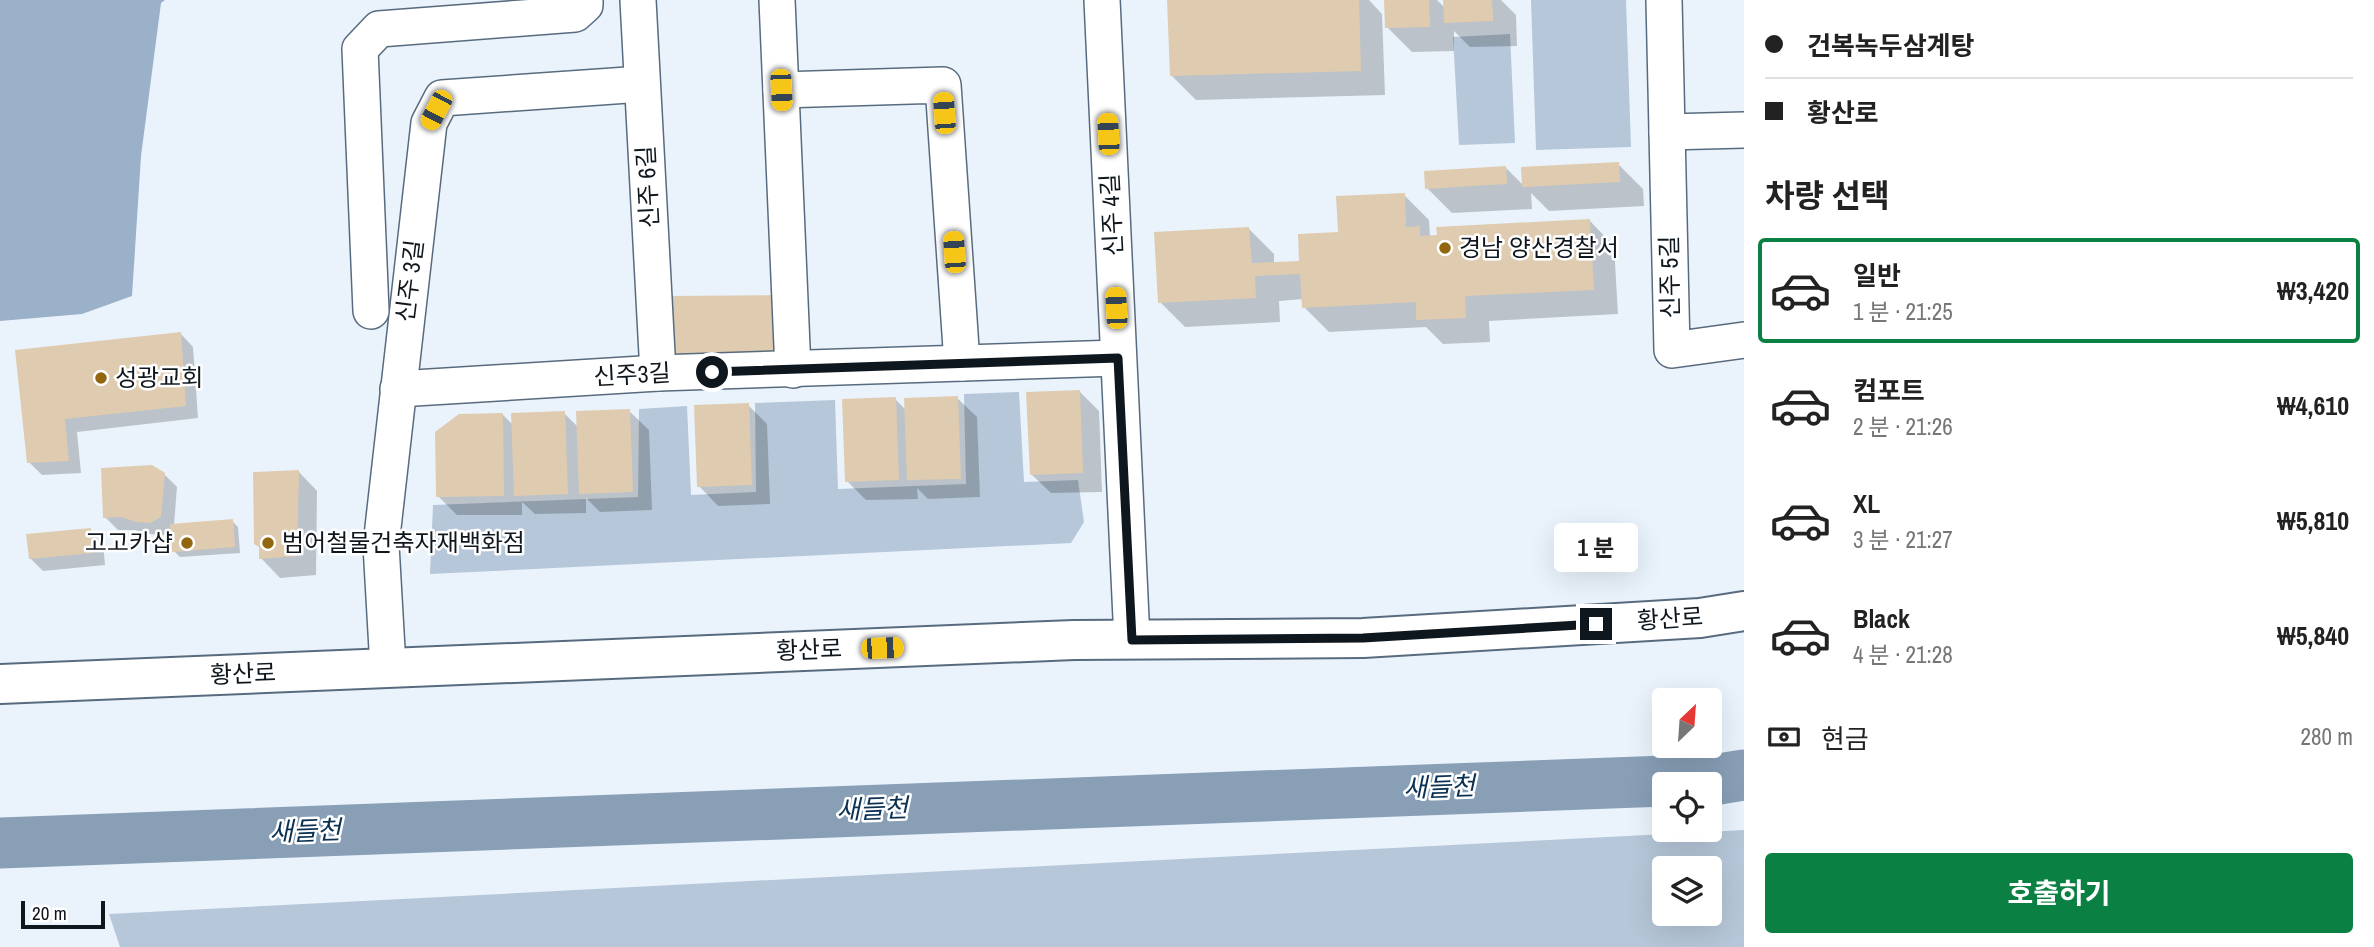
<!DOCTYPE html>
<html lang="ko">
<head>
<meta charset="utf-8">
<style>
	:root { --surface:#fff; --page:#f6f6f6; --text:#222; --muted:#767676; --line:#e0e0e0; --accent:#0b8043 }
	body { margin:0; font-family:"Archivo Narrow","Noto Sans KR",sans-serif; background:var(--page); color:var(--text); height:100vh; display:flex; flex-direction:column; font-size:26px; white-space:nowrap }
	* { box-sizing:border-box; margin:0 }
	p { font-size:23px; color:var(--muted) }
	.icon { flex:none; width:38px; height:38px; fill:none; stroke:currentColor; stroke-width:2; stroke-linecap:round; stroke-linejoin:round }
	.map { position:relative; flex:1; overflow:hidden }
	.details { display:flex; flex-direction:column; background:var(--surface); width:630px }
	.details>* { flex:none }
	.hud { display:grid; align-content:center; height:154px; padding:0 21px; background:var(--surface) }
	.needle { width:46px; rotate:25deg }
	.buttons { position:absolute; left:1652px; top:688px; display:grid; gap:14px }
	.buttons a { display:grid; place-items:center; width:70px; height:70px; border-radius:7px; background:var(--surface); box-shadow:0 7px 28px #0002; font-size:35px }
	.scale { position:absolute; left:21px; bottom:18px; width:84px; box-sizing:border-box; padding-left:7px; border:4px solid #0f171e; border-top:0; font-size:19px; line-height:24px; white-space:nowrap; color:#0f171e; -webkit-text-stroke:5px #fff; paint-order:stroke }
	.end { position:absolute; width:32px; height:32px; margin:-16px; border:9px solid #0f171e; background:#fff; box-shadow:0 0 0 4px #fff }
	.from { border-radius:50% }
	.bubble { position:absolute; height:49px; border-radius:7px; background:var(--surface); box-shadow:0 7px 28px #0002; font-size:23px; font-weight:700; line-height:49px; text-align:center }
	.car { position:absolute; width:21px; height:42px; margin:-21px -10px; border-radius:9px; box-shadow:0 0 5px 2px #0007; background:linear-gradient(#f5c518 24%,#345 0 40%,#f5c518 0 76%,#345 0 86%,#f5c518 0) }
	.hud b { display:flex; align-items:center; gap:24px; height:66px; font-size:26px }
	.hud b+b { border-top:2px solid var(--line) }
	.hud i { width:18px; height:18px; background:var(--text) }
	ul { padding:0; list-style:none }
	li { display:flex; align-items:center; gap:21px; height:105px; margin:0 14px 10px; padding:0 7px; border:4px solid transparent; border-radius:7px }
	li div { flex:1 }
	li b { display:block; font-size:26px }
	li em { font-style:normal; font-weight:700 }
	li.current { border-color:var(--accent) }
	li>.icon { width:63px; height:63px; stroke-width:1.5 }
	h2 { padding:0 21px; font-size:32px; line-height:84px }
	.pay { display:flex; align-items:center; gap:18px; height:77px; padding:0 21px; font-size:26px }
	.pay p { margin-inline-start:auto }
	.action { display:flex; gap:14px; margin-top:auto; padding:14px 21px }
	.action a { flex:1; height:80px; border-radius:7px; background:var(--accent); color:#fff; font-size:28px; font-weight:700; line-height:80px; text-align:center }
	main { display:flex; flex:1; min-height:0 }
	.map>svg:first-child { display:block }
</style>
</head>
<body>
<main>
<div class="map">
<svg width="1744" height="947" viewBox="0 0 1744 947">
	<rect width="100%" height="100%" fill="#eaf3fc"/>
	<g fill="#b6c7d9" fill-rule="evenodd">
		<path d="M1531 0H1626L1631 147 1536 150Z"/>
		<path d="M1510 34 1515 143 1459 145 1453 37Z"/>
		<path d="M1019 392 1024 482 1078 480 1084 522 1071 543 430 574 433 505 638 497 639 409 687 406 691 495 756 492 755 403 835 400 838 489 966 484 964 394Z"/>
		<path d="M1744 830V947H120L109 914ZM1710 868V914H1664V868Z"/>
	</g>
	<path fill="#9ab1c9" d="M0 0H165L161 3 141 156 132 296 82 314 0 321Z"/>
	<g fill="#0003">
		<path d="M1181 0H1369L1382 14 1385 95 1196 100 1171 75Z"/>
		<path d="M1386 0H1437L1445 8V0H1501L1516 15 1517 46 1470 47 1454 31V51L1412 52 1387 27Z"/>
		<path d="M1618 164 1643 189 1644 206 1549 211 1531 193 1532 209 1452 213 1427 188 1506 168 1524 186Z"/>
		<path d="M1404 195 1429 220 1430 237 1590 221 1614 246 1618 314 1489 321 1490 342 1443 344 1426 327 1329 332 1304 307 1303 299 1279 301 1280 322 1185 327 1160 302 1249 229 1274 254V264L1301 263 1340 234Z"/>
		<path d="M181 334 193 347 198 418 77 432 81 473 42 475 29 462 17 351Z"/>
		<path d="M1080 392 1099 411 1102 492 1051 493 1031 474Z"/>
		<path d="M957 398 977 417 980 497 928 499 917 488 918 499 866 500 847 481 895 399 906 410Z"/>
		<path d="M748 405 767 424 770 504 718 506 699 486Z"/>
		<path d="M629 411 649 430 652 510 600 512 586 498V513L535 514 522 502V515H457L438 496 503 415 513 425 564 413 578 427Z"/>
		<path d="M298 471 317 491 316 575 280 578 261 558Z"/>
		<path d="M164 474 177 487 174 525 232 521 238 527 240 553 180 557 174 551 172 531 163 535 150 534 135 530H118L105 517Z"/>
		<path d="M90 530 103 543 105 565 43 571 30 558Z"/>
	</g>
	<g fill="none" stroke-linecap="round" stroke-linejoin="round">
		<path stroke="#889fb6" stroke-width="51" d="M0 843 1719 779 1744 775"/>
	</g>
	<g fill="#dfccb0">
		<path d="M1167 0H1359L1361 71 1170 76Z"/>
		<path d="M1384 0H1429L1430 27 1385 28Z"/>
		<path d="M1443 0H1492L1493 21 1444 23Z"/>
		<path d="M1619 162 1620 182 1522 187 1521 167Z"/>
		<path d="M1506 166 1507 184 1425 189 1424 171Z"/>
		<path d="M1405 193 1406 227 1420 226V236L1437 235 1436 227 1590 219 1594 290 1465 296 1466 318 1416 320V302L1302 308 1300 274 1255 276 1256 298 1158 303 1154 232 1249 227 1252 263 1299 261 1298 234 1338 232 1336 196Z"/>
		<path d="M778 295 779 360 667 362 666 296Z"/>
		<path d="M181 332 186 406 65 419 69 461 27 463 15 350Z"/>
		<path d="M1080 390 1083 473 1030 475 1026 392Z"/>
		<path d="M958 396 961 479 907 480 904 398Z"/>
		<path d="M896 397 899 480 845 482 842 399Z"/>
		<path d="M749 403 752 485 697 487 694 405Z"/>
		<path d="M630 409 633 492 579 494 576 411Z"/>
		<path d="M565 411 568 494 514 496 511 413Z"/>
		<path d="M503 413 504 496 436 497 435 432 459 414Z"/>
		<path d="M152 465 165 473 161 517 150 523 136 522 121 517 103 518 101 468Z"/>
		<path d="M299 470 297 556 259 559V547L254 544 253 472Z"/>
		<path d="M233 519 235 547 172 552 170 524Z"/>
		<path d="M91 528 93 553 29 559 26 534Z"/>
	</g>
	<g fill="none" stroke-linecap="round" stroke-linejoin="round">
		<defs>
			<g id="minor">
				<path d="M638 0 658 373"/>
				<path d="M777 0 793 370"/>
				<path d="M1102 0 1132 640"/>
				<path d="M1664 0 1672 350 1744 340"/>
				<path d="M781 90 943 85 962 363"/>
				<path d="M1667 132 1744 130"/>
				<path d="M371 311 360 49 379 29 575 14 585 5V0"/>
				<path d="M398 389 658 373 1118 358"/>
				<path d="M388 667 381 545 429 123 442 98 642 84"/>
			</g>
			<path id="major" d="M0 684 1074 640 1363 638 1700 618 1744 611"/>
		</defs>
		<use href="#minor" stroke="#586b7e" stroke-width="38"/>
		<use href="#major" stroke="#586b7e" stroke-width="42"/>
		<use href="#minor" stroke="#fff" stroke-width="35"/>
		<use href="#major" stroke="#fff" stroke-width="38"/>
	</g>
	<g fill="none" stroke-linecap="round" stroke-linejoin="round">
		<path stroke="#0f171e" stroke-width="9" d="M712 372 1118 358 1132 640 1363 638 1596 624"/>
	</g>
	<g fill="#91660f" stroke="#fff" stroke-width="2.5">
		<circle cx="1445" cy="248" r="7"/>
		<circle cx="101" cy="378" r="7"/>
		<circle cx="187" cy="543" r="7"/>
		<circle cx="268" cy="543" r="7"/>
	</g>
	<g text-anchor="middle" stroke-width="5" stroke-linejoin="round" paint-order="stroke">
		<g font-size="24" fill="#0f171e" stroke="#fff">
			<text transform="translate(648 187) rotate(-93)" y="8">신주 6길</text>
			<text transform="translate(1112 215) rotate(-93)" y="8">신주 4길</text>
			<text transform="translate(1670 277) rotate(-91)" y="8">신주 5길</text>
			<text transform="translate(410 281) rotate(-83)" y="8">신주 3길</text>
			<text transform="translate(632 375) rotate(-3)" y="8">신주3길</text>
			<text transform="translate(1670 619) rotate(-4)" y="8">황산로</text>
			<text transform="translate(809 650) rotate(-2)" y="8">황산로</text>
			<text transform="translate(243 674) rotate(-2)" y="8">황산로</text>
		</g>
		<g font-size="24" fill="#0f171e" stroke="#fff" text-anchor="start">
			<text x="1459" y="256">경남 양산경찰서</text>
			<text x="115" y="386">성광교회</text>
			<text x="173" y="551" text-anchor="end">고고카샵</text>
			<text x="282" y="551">범어철물건축자재백화점</text>
		</g>
		<g font-size="26" font-style="italic" fill="#0a3152" stroke="#fff">
			<text transform="translate(1439 787) rotate(-2)" y="9">새들천</text>
			<text transform="translate(872 809) rotate(-2)" y="9">새들천</text>
			<text transform="translate(305 831) rotate(-2)" y="9">새들천</text>
		</g>
	</g>
</svg>
<div class="buttons">
<a><svg class="needle" viewBox="-14 -14 28 28"><path d="M0-13l5 13h-10z" fill="#e53935"/><path d="M0 13l5-13h-10z" fill="#767676"/></svg></a>
<a><svg class="icon" aria-label="locate" viewBox="0 0 24 24"><circle cx="12" cy="12" r="6"/><path d="M12 2v4M12 18v4M2 12h4M18 12h4"/></svg></a>
<a><svg class="icon" aria-label="layers" viewBox="0 0 24 24"><path d="M12 4l9 5-9 5-9-5zM3 14l9 5 9-5"/></svg></a>
</div>
<div class="scale">20 m</div>
<i class="end from" style="left:712px;top:372px"></i>
<i class="end" style="left:1596px;top:624px"></i>
<div class="bubble" style="left:1554px;top:523px;width:84px">1 분</div>
<i class="car" style="left:781px;top:90px;rotate:177deg"></i>
<i class="car" style="left:436px;top:110px;rotate:208deg"></i>
<i class="car" style="left:944px;top:113px;rotate:356deg"></i>
<i class="car" style="left:1108px;top:134px;rotate:357deg"></i>
<i class="car" style="left:954px;top:252px;rotate:356deg"></i>
<i class="car" style="left:1116px;top:308px;rotate:357deg"></i>
<i class="car" style="left:882px;top:648px;rotate:88deg"></i>
</div>
<section class="details">
<div class="hud">
<b><i class="from"></i>건복녹두삼계탕</b>
<b><i></i>황산로</b>
</div>
<h2>차량 선택</h2>
<ul>
<li class="current"><svg class="icon" aria-label="car" viewBox="0 0 24 24"><path d="M5 17H2v-5l4-1 3-4h7l3 4 3 1v5h-3M9 17h6M6 11h13"/><circle cx="7" cy="17" r="2"/><circle cx="17" cy="17" r="2"/></svg><div><b>일반</b><p>1 분 · 21:25</p></div><em>₩3,420</em></li>
<li><svg class="icon" aria-label="car" viewBox="0 0 24 24"><path d="M5 17H2v-5l4-1 3-4h7l3 4 3 1v5h-3M9 17h6M6 11h13"/><circle cx="7" cy="17" r="2"/><circle cx="17" cy="17" r="2"/></svg><div><b>컴포트</b><p>2 분 · 21:26</p></div><em>₩4,610</em></li>
<li><svg class="icon" aria-label="car" viewBox="0 0 24 24"><path d="M5 17H2v-5l4-1 3-4h7l3 4 3 1v5h-3M9 17h6M6 11h13"/><circle cx="7" cy="17" r="2"/><circle cx="17" cy="17" r="2"/></svg><div><b>XL</b><p>3 분 · 21:27</p></div><em>₩5,810</em></li>
<li><svg class="icon" aria-label="car" viewBox="0 0 24 24"><path d="M5 17H2v-5l4-1 3-4h7l3 4 3 1v5h-3M9 17h6M6 11h13"/><circle cx="7" cy="17" r="2"/><circle cx="17" cy="17" r="2"/></svg><div><b>Black</b><p>4 분 · 21:28</p></div><em>₩5,840</em></li>
</ul>
<div class="pay"><svg class="icon" aria-label="cash" viewBox="0 0 24 24"><path d="M3 7h18v10H3z"/><circle cx="12" cy="12" r="2"/></svg>현금<p>280 m</p></div>
<div class="action"><a>호출하기</a></div>
</section>
</main>
</body>
</html>
